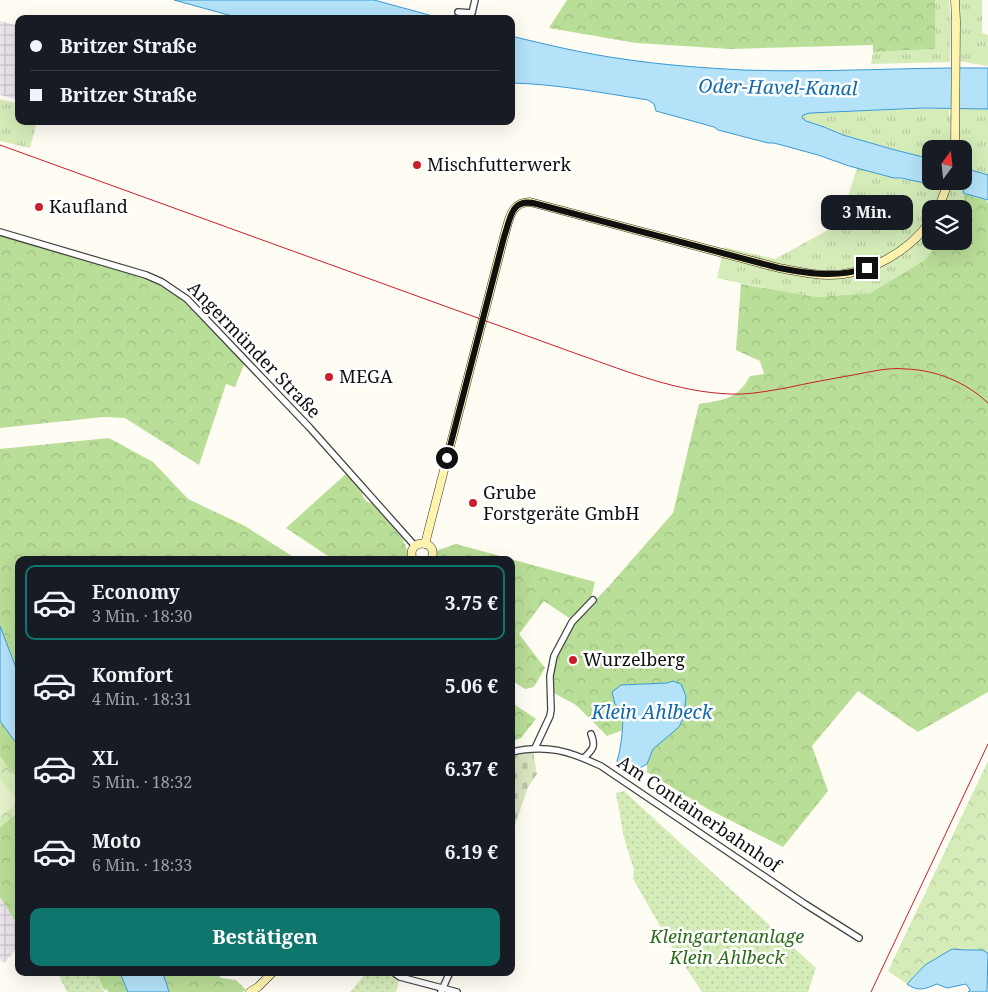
<!DOCTYPE html>
<html lang="de">
<head>
<meta charset="utf-8">
<style>
	:root { --surface:#171b24; --page:#242831; --text:#f1f3f6; --muted:#9ea1a6; --line:#363941; --accent:#0f766e }
	body { margin:0; font-family:"Noto Serif",serif; background:var(--page); color:var(--text); height:100vh; display:flex; flex-direction:column; font-size:19px; white-space:nowrap }
	* { box-sizing:border-box; margin:0 }
	p { font-size:16px; color:var(--muted) }
	.icon { flex:none; width:28px; height:28px; fill:none; stroke:currentColor; stroke-width:2; stroke-linecap:round; stroke-linejoin:round }
	.map { position:relative; flex:1; overflow:hidden }
	.drawer { position:absolute; left:15px; top:556px; width:500px; height:420px; display:flex; flex-direction:column; background:var(--surface); border-radius:10px; box-shadow:0 5px 20px #0002 }
	.drawer>* { flex:none }
	.banner { position:absolute; left:15px; top:15px; width:500px; height:110px; border-radius:10px; box-shadow:0 5px 20px #0002; display:grid; align-content:center; height:110px; padding:0 15px; background:var(--surface) }
	.needle { width:32px; rotate:15deg }
	.tools { position:absolute; left:922px; top:140px; display:grid; gap:10px }
	.tools a { display:grid; place-items:center; width:50px; height:50px; border-radius:10px; background:var(--surface); box-shadow:0 5px 20px #0002; font-size:25px }
	.end { position:absolute; width:22px; height:22px; margin:-11px; border:6px solid #101010; background:#fff; box-shadow:0 0 0 2px #fff }
	.from { border-radius:50% }
	.bubble { position:absolute; height:35px; border-radius:10px; background:var(--surface); box-shadow:0 5px 20px #0002; font-size:16px; font-weight:700; line-height:35px; text-align:center }
	.banner b { display:flex; align-items:center; gap:18px; height:48px; font-size:19px }
	.banner b+b { border-top:1px solid var(--line) }
	.banner i { width:12px; height:12px; background:var(--text) }
	ul { padding:9px 0 0; list-style:none }
	li { display:flex; align-items:center; gap:15px; height:75px; margin:0 10px 8px; padding:0 5px; border:2px solid transparent; border-radius:10px }
	li div { flex:1 }
	li b { display:block; font-size:19px }
	li em { font-style:normal; font-weight:700 }
	li.current { border-color:var(--accent) }
	li>.icon { width:45px; height:45px; stroke-width:1.5 }
	.action { display:flex; gap:10px; margin-top:auto; padding:10px 15px }
	.action a { flex:1; height:58px; border-radius:10px; background:var(--accent); color:#fff; font-size:20px; font-weight:700; line-height:58px; text-align:center }
	.map>svg:first-child { display:block }
</style>
</head>
<body>
<div class="map">
<svg width="988" height="992" viewBox="0 0 988 992">
	<defs>
		<pattern id="industrial-grid" width="8" height="8" patternUnits="userSpaceOnUse" patternTransform="scale(1.25)"><rect width="8" height="8" fill="#ede4ee"/><path d="M0 4h8M4 0v8" fill="none" stroke="#cac3cb"/></pattern>
		<pattern id="grass-tufts" width="24" height="20" patternUnits="userSpaceOnUse" patternTransform="scale(1.25)"><rect width="24" height="20" fill="#d5ecb9"/><path d="M3 7l-1-3M5 7V3M7 7l1-3M15 17l-1-3M17 17v-4M19 17l1-3" fill="none" stroke="#b6c99e"/></pattern>
		<pattern id="forest-crowns" width="20" height="18" patternUnits="userSpaceOnUse" patternTransform="scale(1.25)"><rect width="20" height="18" fill="#b9de97"/><path d="M2 6a3 3 0 1 1 6 0M12 15a3 3 0 1 1 6 0" fill="none" stroke="#9ebd81"/></pattern>
		<pattern id="cemetery-stones" width="16" height="16" patternUnits="userSpaceOnUse" patternTransform="scale(1.25)"><rect width="16" height="16" fill="#d9e4c1"/><path d="M2 7V4a2 2 0 0 1 4 0v3zM10 15v-3a2 2 0 0 1 4 0v3z" fill="#b9c3a5"/></pattern>
		<pattern id="park-crowns" width="20" height="18" patternUnits="userSpaceOnUse" patternTransform="scale(1.25)"><rect width="20" height="18" fill="#d5ecb9"/><path d="M2 6a3 3 0 1 1 6 0M12 15a3 3 0 1 1 6 0" fill="none" stroke="#b6c99e"/></pattern>
		<pattern id="garden-dots" width="8" height="8" patternUnits="userSpaceOnUse" patternTransform="scale(1.25)"><rect width="8" height="8" fill="#d5ecb9"/><path d="M2 2h.1M6 6h.1" fill="none" stroke="#b6c99e" stroke-width="1.8" stroke-linecap="round"/></pattern>
	</defs>
	<rect width="100%" height="100%" fill="#fffcf3"/>
	<g fill="url(#industrial-grid)">
		<path d="M0 21 19 26V100L0 95Z"/>
		<path d="M0 897 19 927V946L4 963 0 960Z"/>
	</g>
	<g fill="url(#grass-tufts)">
		<path d="M935 0H949L951 21 950 62 871 64 873 52 935 49Z"/>
		<path d="M957 0H982V33L988 35V66L958 61Z"/>
		<path d="M0 99 19 104V121H37L30 148 0 141Z"/>
		<path d="M949 108V115L960 116V109H988V175L964 168V149H931V159H928L843 135 824 127 806 122 802 118 803 114 810 113Z"/>
		<path d="M857 168 894 178 930 183 931 179V181H964V171L974 175 963 192 964 194 963 209H931V241H940L925 260 870 293 817 297 744 284 717 278 724 247 775 259 839 224Z"/>
	</g>
	<g fill="url(#forest-crowns)">
		<path d="M567 0H935V49L873 52V45L730 49 636 43 549 28Z"/>
		<path d="M964 194 986 200 988 203V692L918 732 858 691 812 746 828 791 783 847 706 808 647 772V764L653 749 679 727 684 717 686 696 673 681 667 683 621 685 623 710V730L607 736 576 705 552 692V676L556 657 574 623 609 586 673 513 699 404C723 400 737 400 750 376L764 374 760 361 736 350 741 284 817 297 870 293 925 260 940 241H964V209H963Z"/>
		<path d="M0 233 134 271 175 290 245 362 235 387 226 384 199 465 125 418 103 417 0 428Z"/>
		<path d="M109 438 153 462 188 499 245 526 298 560H19V691L15 665 0 626V449Z"/>
		<path d="M347 473 362 492 363 497 367 502 372 503 404 540 403 541C409 549 405 552 409 560H334L286 528Z"/>
		<path d="M456 544 595 582 591 598 572 620 544 601 519 634 545 668 534 687 525 689 511 680V560H433L436 551Z"/>
		<path d="M511 702 536 719 521 738 511 742Z"/>
		<path d="M0 721 19 747V781L0 757Z"/>
		<path d="M19 811V927L0 897V827Z"/>
		<path d="M96 973H120L128 992H108L107 989 104 990Z"/>
		<path d="M163 973H218H217L221 978 236 980 246 990 242 992H169Z"/>
	</g>
	<path fill="url(#cemetery-stones)" d="M533 751 537 774 528 787 512 834 511 755Z"/>
	<g fill="url(#park-crowns)">
		<path d="M0 757 19 781V811L0 827Z"/>
		<path d="M988 761V952L982 950H965L952 949 925 965 907 984 888 971Z"/>
	</g>
	<g fill="url(#garden-dots)">
		<path d="M624 791 816 968 808 992H702L672 947 633 879 634 870 624 838 616 793Z"/>
		<path d="M63 973H96L104 992H67L58 974Z"/>
		<path d="M366 973H393L400 977 396 992H350L362 978Z"/>
	</g>
	<path fill="#e7f3cc" d="M0 780 19 801 1 816 0 815Z"/>
	<g fill="#b4e2f9" stroke="#379ad5">
		<path d="M174 0H374L444 19H243Z"/>
		<path d="M511 36C548 45 586 54 623 59 663 65 704 68 744 70 826 73 907 67 988 68V109L924 108 810 113 803 115 802 118 806 121 824 127 843 135 895 150 931 159 930 183 929 184 901 178H894L849 166 818 155 774 143H768L718 130 714 127 656 111 654 104 648 100C602 93 557 84 511 83Z"/>
		<path d="M964 168 988 175V200L963 193 968 173 965 172Z"/>
		<path d="M0 626 15 665 19 691V747L0 721Z"/>
		<path d="M673 681 681 684 686 696 684 717 679 727 653 749 647 764 638 769 619 765 617 761C622 744 623 728 623 710L615 704 612 692 621 685 667 683Z"/>
		<path d="M952 949 965 950H982L988 953 987 992H968L970 990 966 984 947 988 937 984C925 989 918 992 907 984L925 965Z"/>
		<path d="M120 973H163L169 992H128Z"/>
	</g>
	<g fill="none" stroke-linecap="round" stroke-linejoin="round">
		<defs>
			<g id="minor">
				<path d="M458 12 472 13 475 0"/>
				<path d="M0 232 146 275 162 282 187 299 310 428 415 546"/>
				<path d="M535 748 550 716 551 710 550 676 554 656 572 622 593 600"/>
				<path d="M511 752C547 744 569 751 601 766L805 904 859 938"/>
				<path d="M584 758C593 749 596 747 591 734"/>
				<path d="M393 972 400 977 457 992"/>
				<path d="M441 992 450 972"/>
			</g>
			<g id="secondary">
				<path d="M955 149 956 21 955 0"/>
				<path d="M938 209 949 181"/>
				<path d="M425 544 504 237C509 221 510 202 530 202L779 268C796 271 812 275 829 275 868 275 909 252 931 220"/>
				<path d="M413 560C404 538 441 538 431 560"/>
				<path d="M250 992 258 987 273 972"/>
			</g>
		</defs>
		<use href="#minor" stroke="#434343" stroke-width="8"/>
		<use href="#secondary" stroke="#323232" stroke-width="9"/>
		<use href="#minor" stroke="#fff" stroke-width="5.5"/>
		<use href="#secondary" stroke="#fff4ae" stroke-width="8"/>
		<g stroke="#c91f2c" stroke-width="1">
			<path d="M0 145 580 355C629 372 677 392 730 394 749 395 767 391 786 388 808 383 831 379 853 375 870 372 888 367 906 369 936 370 966 382 988 403"/>
			<path d="M871 992 988 744"/>
		</g>
	</g>
	<g fill="none" stroke-linecap="round" stroke-linejoin="round">
		<path stroke="#101010" stroke-width="6" d="M447 458 504 237C511 217 511 197 537 204L779 268C811 274 836 278 867 268"/>
	</g>
	<g fill="#c91f2c" stroke="#fff" stroke-width="2">
		<circle cx="417" cy="165" r="5"/>
		<circle cx="39" cy="207" r="5"/>
		<circle cx="329" cy="377" r="5"/>
		<circle cx="473" cy="503" r="5"/>
		<circle cx="573" cy="660" r="5"/>
	</g>
	<g text-anchor="middle" stroke-width="5" stroke-linejoin="round" paint-order="stroke">
		<g font-size="18" fill="#101010" stroke="#fff" text-anchor="start">
			<text x="427" y="171">Mischfutterwerk</text>
			<text x="49" y="213">Kaufland</text>
			<text x="339" y="383">MEGA</text>
			<text x="483" y="499">Grube<tspan x="483" dy="21">Forstgeräte GmbH</tspan></text>
			<text x="583" y="666">Wurzelberg</text>
		</g>
		<g font-size="18" fill="#101010" stroke="#fff">
			<text transform="translate(254 350) rotate(46)" y="6">Angermünder Straße</text>
			<text transform="translate(699 814) rotate(34)" y="6">Am Containerbahnhof</text>
		</g>
		<g font-size="18" font-style="italic" fill="#2e6c1b" stroke="#fff">
			<text x="727" y="943">Kleingartenanlage<tspan x="727" dy="21">Klein Ahlbeck</tspan></text>
		</g>
		<g font-size="19" font-style="italic" fill="#116baa" stroke="#fff">
			<text transform="translate(778 87) rotate(1)" y="7">Oder-Havel-Kanal</text>
			<text x="652" y="719">Klein Ahlbeck</text>
		</g>
	</g>
</svg>
<div class="tools">
<a><svg class="needle" viewBox="-14 -14 28 28"><path d="M0-13l5 13h-10z" fill="#e53935"/><path d="M0 13l5-13h-10z" fill="#9ea1a6"/></svg></a>
<a><svg class="icon" aria-label="layers" viewBox="0 0 24 24"><path d="M12 4l9 5-9 5-9-5zM3 14l9 5 9-5"/></svg></a>
</div>
<i class="end from" style="left:447px;top:458px"></i>
<i class="end" style="left:867px;top:268px"></i>
<div class="bubble" style="left:821px;top:195px;width:92px">3 Min.</div>
<div class="banner">
<b><i class="from"></i>Britzer Straße</b>
<b><i></i>Britzer Straße</b>
</div>
<section class="drawer">
<ul>
<li class="current"><svg class="icon" aria-label="car" viewBox="0 0 24 24"><path d="M5 17H2v-5l4-1 3-4h7l3 4 3 1v5h-3M9 17h6M6 11h13"/><circle cx="7" cy="17" r="2"/><circle cx="17" cy="17" r="2"/></svg><div><b>Economy</b><p>3 Min. · 18:30</p></div><em>3.75 €</em></li>
<li><svg class="icon" aria-label="car" viewBox="0 0 24 24"><path d="M5 17H2v-5l4-1 3-4h7l3 4 3 1v5h-3M9 17h6M6 11h13"/><circle cx="7" cy="17" r="2"/><circle cx="17" cy="17" r="2"/></svg><div><b>Komfort</b><p>4 Min. · 18:31</p></div><em>5.06 €</em></li>
<li><svg class="icon" aria-label="car" viewBox="0 0 24 24"><path d="M5 17H2v-5l4-1 3-4h7l3 4 3 1v5h-3M9 17h6M6 11h13"/><circle cx="7" cy="17" r="2"/><circle cx="17" cy="17" r="2"/></svg><div><b>XL</b><p>5 Min. · 18:32</p></div><em>6.37 €</em></li>
<li><svg class="icon" aria-label="car" viewBox="0 0 24 24"><path d="M5 17H2v-5l4-1 3-4h7l3 4 3 1v5h-3M9 17h6M6 11h13"/><circle cx="7" cy="17" r="2"/><circle cx="17" cy="17" r="2"/></svg><div><b>Moto</b><p>6 Min. · 18:33</p></div><em>6.19 €</em></li>
</ul>
<div class="action"><a>Bestätigen</a></div>
</section>
</div>
</body>
</html>
